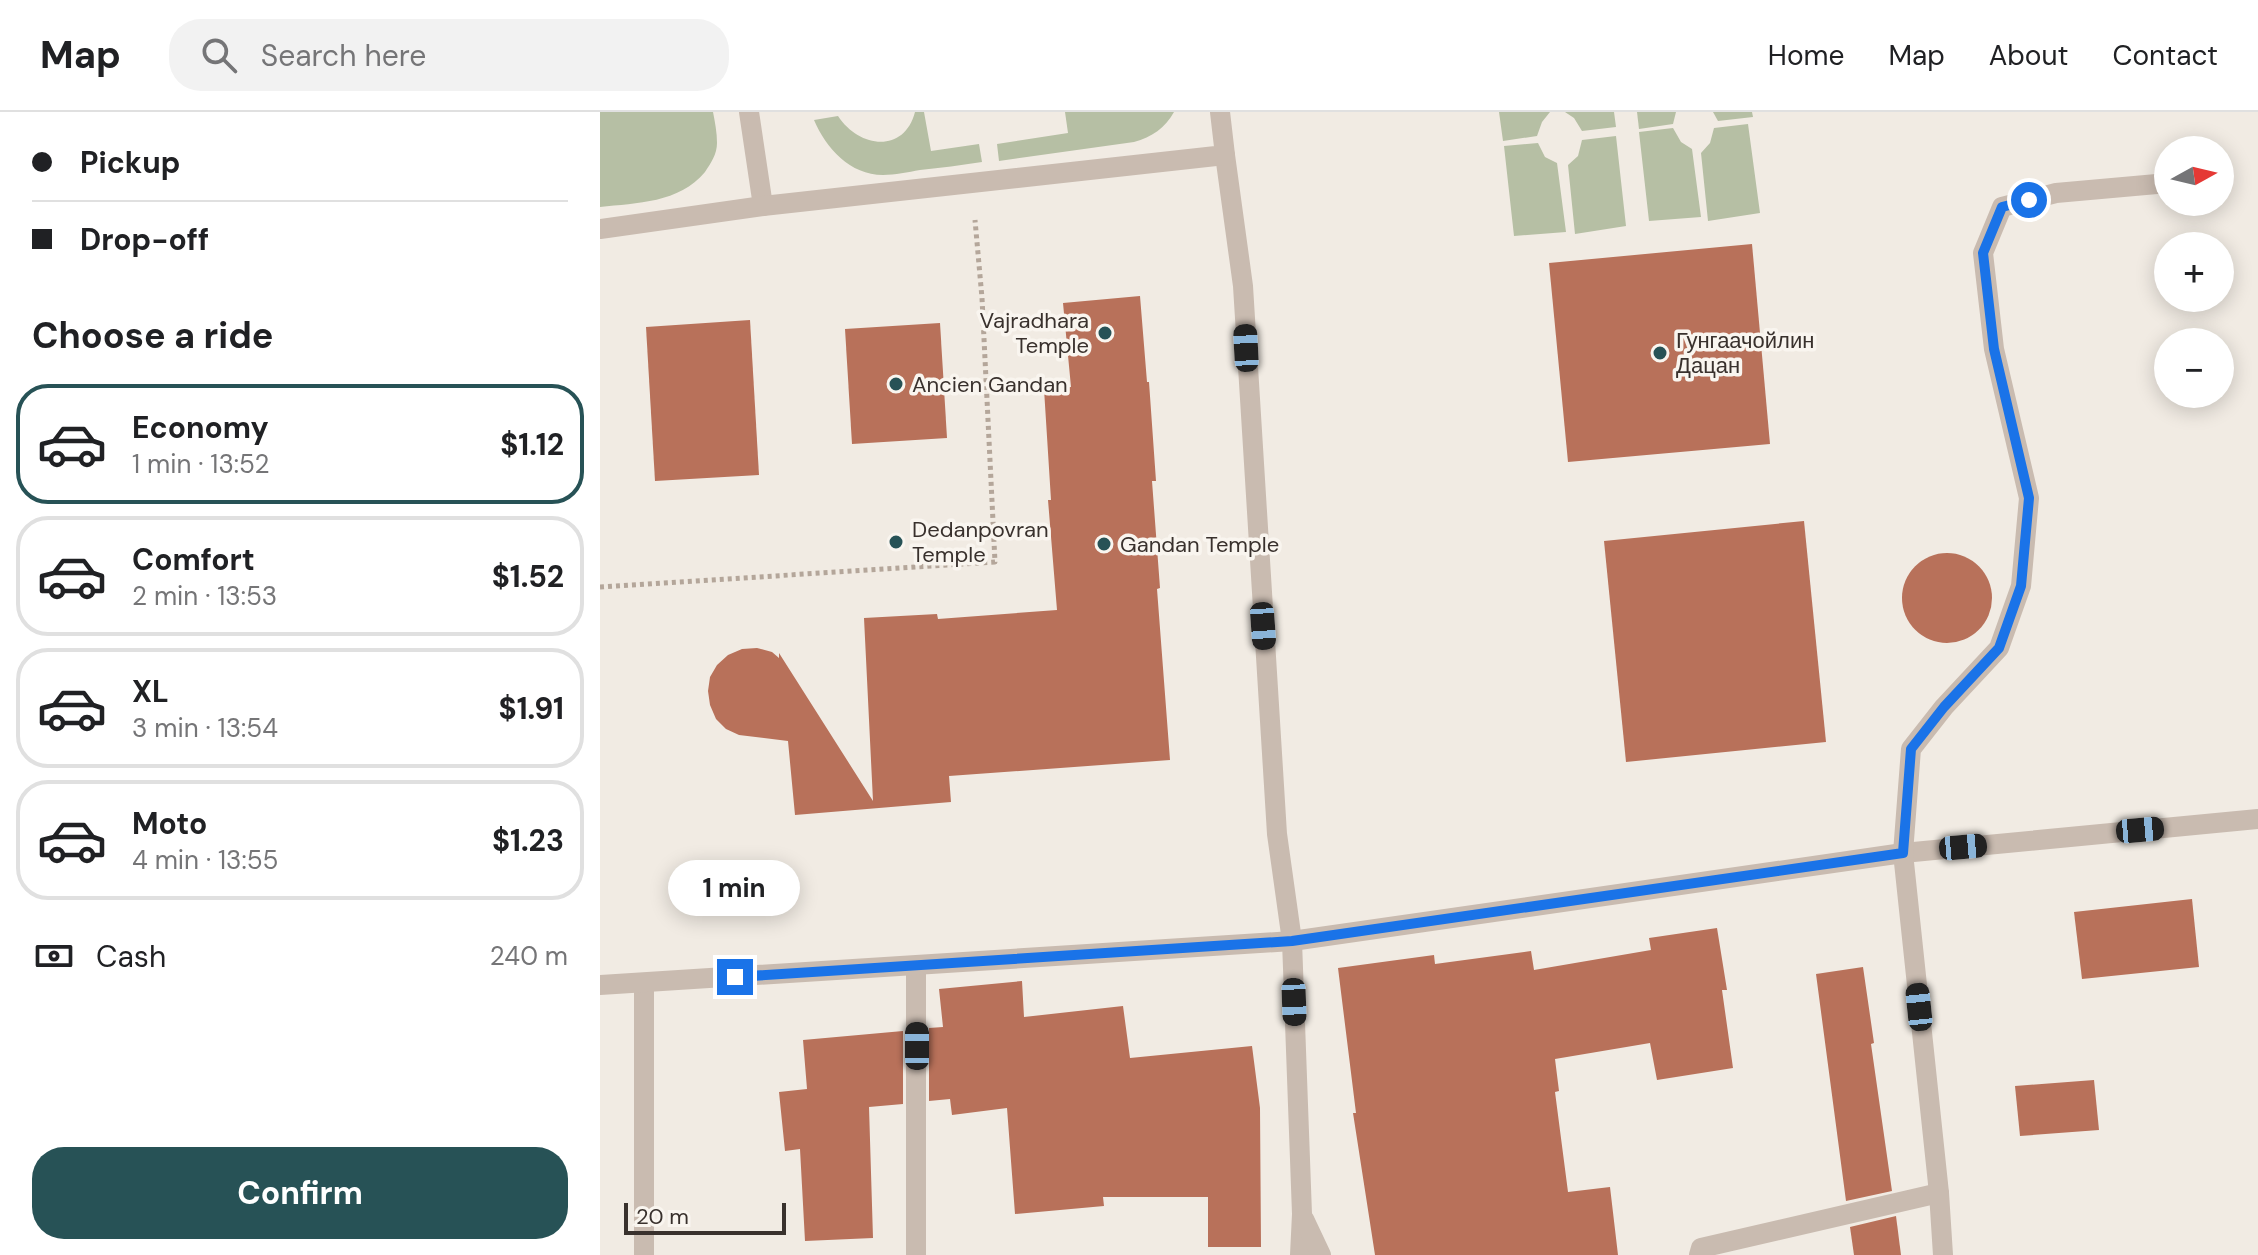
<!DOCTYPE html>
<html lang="en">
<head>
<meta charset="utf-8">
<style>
	:root { --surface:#fff; --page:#f2f2f2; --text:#202124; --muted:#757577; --line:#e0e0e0; --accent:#275256 }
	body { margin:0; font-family:"DM Sans",sans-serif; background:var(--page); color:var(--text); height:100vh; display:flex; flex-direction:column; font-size:30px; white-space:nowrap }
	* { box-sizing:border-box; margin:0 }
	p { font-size:26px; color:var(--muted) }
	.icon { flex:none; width:44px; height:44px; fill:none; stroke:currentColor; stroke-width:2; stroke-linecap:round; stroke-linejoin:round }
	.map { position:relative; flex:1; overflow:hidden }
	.drawer { display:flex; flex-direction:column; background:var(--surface); width:600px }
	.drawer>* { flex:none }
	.guide { display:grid; align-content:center; height:176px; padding:0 32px; background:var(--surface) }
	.needle { width:52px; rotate:82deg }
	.buttons { position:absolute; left:1554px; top:24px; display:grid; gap:16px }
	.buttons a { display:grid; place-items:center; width:80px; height:80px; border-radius:50%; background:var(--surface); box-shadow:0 4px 20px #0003; font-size:40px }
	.scale { position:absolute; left:24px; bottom:20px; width:162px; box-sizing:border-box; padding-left:8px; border:4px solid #39312d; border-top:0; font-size:22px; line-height:28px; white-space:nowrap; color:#39312d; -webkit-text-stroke:6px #f9f5ef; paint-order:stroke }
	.end { position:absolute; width:36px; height:36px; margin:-18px; border:10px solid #1a73e8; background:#fff; box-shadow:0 0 0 4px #fff }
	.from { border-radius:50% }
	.bubble { position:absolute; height:56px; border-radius:28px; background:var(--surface); box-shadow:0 4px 20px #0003; font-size:26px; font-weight:700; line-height:56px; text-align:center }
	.car { position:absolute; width:24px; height:48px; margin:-24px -12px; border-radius:10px; box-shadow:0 0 6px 2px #0007; background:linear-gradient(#222 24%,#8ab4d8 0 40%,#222 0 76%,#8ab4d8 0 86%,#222 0) }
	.guide b { display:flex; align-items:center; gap:28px; height:76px; font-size:30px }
	.guide b+b { border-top:2px solid var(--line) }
	.guide i { width:20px; height:20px; background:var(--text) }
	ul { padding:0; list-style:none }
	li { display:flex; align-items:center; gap:24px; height:120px; margin:0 16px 12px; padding:0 16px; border:4px solid var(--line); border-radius:32px }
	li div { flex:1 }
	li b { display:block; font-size:30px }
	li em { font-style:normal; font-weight:700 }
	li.selected { border-color:var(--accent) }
	li>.icon { width:72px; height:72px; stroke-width:1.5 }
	h2 { padding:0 32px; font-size:36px; line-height:96px }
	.pay { display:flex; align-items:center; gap:20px; height:88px; padding:0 32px; font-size:30px }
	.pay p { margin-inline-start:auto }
	.action { display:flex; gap:16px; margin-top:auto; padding:16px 32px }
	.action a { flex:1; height:92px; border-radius:32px; background:var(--accent); color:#fff; font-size:32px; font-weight:700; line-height:92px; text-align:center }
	header { display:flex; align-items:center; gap:48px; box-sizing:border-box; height:112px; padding:0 40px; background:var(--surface); border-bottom:2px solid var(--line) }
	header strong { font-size:38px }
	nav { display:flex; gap:44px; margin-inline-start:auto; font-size:28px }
	.search { width:560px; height:72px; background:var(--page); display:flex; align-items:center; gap:20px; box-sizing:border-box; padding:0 28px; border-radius:32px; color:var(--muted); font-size:30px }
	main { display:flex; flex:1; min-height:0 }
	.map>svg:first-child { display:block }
</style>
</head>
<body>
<header>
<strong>Map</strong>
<div class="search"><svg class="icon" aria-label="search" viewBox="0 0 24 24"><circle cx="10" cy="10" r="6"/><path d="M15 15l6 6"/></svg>Search here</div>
<nav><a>Home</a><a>Map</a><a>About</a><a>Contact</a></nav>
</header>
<main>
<section class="drawer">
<div class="guide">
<b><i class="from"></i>Pickup</b>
<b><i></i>Drop-off</b>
</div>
<h2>Choose a ride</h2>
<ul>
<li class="selected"><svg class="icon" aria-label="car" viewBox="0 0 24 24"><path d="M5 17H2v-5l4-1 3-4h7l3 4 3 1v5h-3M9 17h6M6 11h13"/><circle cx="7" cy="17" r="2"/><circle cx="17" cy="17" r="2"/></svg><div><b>Economy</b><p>1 min · 13:52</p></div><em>$1.12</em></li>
<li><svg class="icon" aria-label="car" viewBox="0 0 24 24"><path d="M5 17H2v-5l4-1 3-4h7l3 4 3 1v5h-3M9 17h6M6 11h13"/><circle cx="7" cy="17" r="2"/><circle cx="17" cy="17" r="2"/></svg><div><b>Comfort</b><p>2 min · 13:53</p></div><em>$1.52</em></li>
<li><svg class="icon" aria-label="car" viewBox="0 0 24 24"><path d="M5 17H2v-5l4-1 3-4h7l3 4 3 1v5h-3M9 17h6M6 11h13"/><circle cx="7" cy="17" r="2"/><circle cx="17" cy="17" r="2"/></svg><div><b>XL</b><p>3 min · 13:54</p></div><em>$1.91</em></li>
<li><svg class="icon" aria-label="car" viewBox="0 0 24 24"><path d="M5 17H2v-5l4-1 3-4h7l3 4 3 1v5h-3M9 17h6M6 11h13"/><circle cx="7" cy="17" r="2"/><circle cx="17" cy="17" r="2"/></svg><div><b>Moto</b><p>4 min · 13:55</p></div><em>$1.23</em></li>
</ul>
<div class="pay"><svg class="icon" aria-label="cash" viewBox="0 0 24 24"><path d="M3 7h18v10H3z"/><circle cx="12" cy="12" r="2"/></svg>Cash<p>240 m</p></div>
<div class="action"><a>Confirm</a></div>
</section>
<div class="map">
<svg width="1658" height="1143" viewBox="0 0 1658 1143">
	<rect width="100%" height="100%" fill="#f1ebe3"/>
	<g fill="#b6bfa4">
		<path d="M0 0H113C115 10 117 21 117 31 117 42 111 51 105 60 79 91 37 91 0 95Z"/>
		<path d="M315 0H324L331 39 379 32 382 50C361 53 341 56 320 58 308 60 295 63 283 63 250 63 226 36 214 8L238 4C259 36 304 42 315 0Z"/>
		<path d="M465 0H574C565 16 552 25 534 30L399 49 397 32 468 21Z"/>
		<path d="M899 0H950L942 10 937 24 903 29Z"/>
		<path d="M965 0H1014L1016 15 982 19 974 6Z"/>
		<path d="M1037 0H1076L1073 12 1039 17Z"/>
		<path d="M1113 0H1152L1153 5 1118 9Z"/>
		<path d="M1148 12 1160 101 1108 109 1101 41 1110 31 1114 16Z"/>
		<path d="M1073 16 1081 30 1092 37 1101 105 1049 109 1039 20Z"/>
		<path d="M1016 24 1026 114 975 122 968 53 978 44 982 28Z"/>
		<path d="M938 31 945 45 957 51 966 120 914 124 904 34Z"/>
	</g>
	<g fill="#b8715a">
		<path d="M1152 132 1170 332 968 350 949 151Z"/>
		<path d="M540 184 547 270H549L556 369H552L560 476 557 477 570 648 349 664 351 690 195 703 188 629 139 623 126 617 116 607 110 593 108 579 110 565 117 553 128 543 142 537 157 536 172 540 179 546V541L273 689 264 506 337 502 338 507 457 498 448 388H451L444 277 471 275 463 191Z"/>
		<path d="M150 208 159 363 55 369 46 215Z"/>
		<path d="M340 211 347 326 252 332 245 217Z"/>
		<path d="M1204 409 1226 630 1026 650 1004 429Z"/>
		<circle cx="1347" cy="486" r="45"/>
		<path d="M1592 787 1599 855 1482 867 1474 800Z"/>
		<path d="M1117 816 1127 878H1122L1133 956 1057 968 1050 931 955 947 959 979 955 980 968 1080 1010 1075 1018 1143H775L753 1001H756L738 856 834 843 835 852 931 839 934 858 1051 838 1049 826Z"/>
		<path d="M1263 855 1274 931 1271 932 1292 1079 1246 1089 1216 862Z"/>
		<path d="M422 869 424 905 523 894 530 946 652 934 660 996 661 1135H608V1085H503L504 1094 415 1102 407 996 352 1003 350 987 329 989V916L343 915 339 877Z"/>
		<path d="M303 919V992L269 995 273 1126 205 1129 200 1037 185 1039 179 980 207 977 203 928Z"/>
		<path d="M1494 968 1499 1018 1420 1024 1415 974Z"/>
		<path d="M1296 1104 1301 1143H1254L1250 1115Z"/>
	</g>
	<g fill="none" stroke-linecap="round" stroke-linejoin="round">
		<path stroke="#b4a69a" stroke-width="5" stroke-dasharray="4 4" stroke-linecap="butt" d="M0 475 395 450 382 186 375 108"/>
		<g stroke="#c9bbb0" stroke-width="20">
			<path d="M149 0 163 94"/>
			<path d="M625 43 643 174 677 722 692 829 702 1102 700 1143"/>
			<path d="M0 117 163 94 625 43 620 0"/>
			<path d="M704 1107 721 1143"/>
			<path d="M44 1143V871"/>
			<path d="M316 1143V854"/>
			<path d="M1099 1143 1101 1136 1339 1081"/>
		</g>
		<g stroke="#c9bbb0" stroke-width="20">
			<path d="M0 873 692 829 1303 741 1658 707"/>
			<path d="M1343 1143 1339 1081 1303 741 1311 637 1344 595 1399 536 1421 474 1429 386 1394 237 1383 141 1402 95 1456 81 1568 71"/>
		</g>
	</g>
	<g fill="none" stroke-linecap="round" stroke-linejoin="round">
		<path stroke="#1a73e8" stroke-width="10" d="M135 865 692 829 1303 741 1311 637 1344 595 1399 536 1421 474 1429 386 1394 237 1383 141 1402 95 1429 88"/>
	</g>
	<g fill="#275256" stroke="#f9f5ef" stroke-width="3">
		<circle cx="505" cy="221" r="8"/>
		<circle cx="1060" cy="241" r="8"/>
		<circle cx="296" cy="272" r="8"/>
		<circle cx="296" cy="430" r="8"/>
		<circle cx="504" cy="432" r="8"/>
	</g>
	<g text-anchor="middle" stroke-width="7" stroke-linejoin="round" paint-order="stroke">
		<g font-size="22" fill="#39312d" stroke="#f9f5ef" text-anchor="start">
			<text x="489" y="216" text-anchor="end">Vajradhara<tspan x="489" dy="25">Temple</tspan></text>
			<text x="1076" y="236">Гунгаачойлин<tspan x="1076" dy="25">Дацан</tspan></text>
			<text x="312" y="280">Ancien Gandan</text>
			<text x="312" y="425">Dedanpovran<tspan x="312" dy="25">Temple</tspan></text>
			<text x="520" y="440">Gandan Temple</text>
		</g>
	</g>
</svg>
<div class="buttons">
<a><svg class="needle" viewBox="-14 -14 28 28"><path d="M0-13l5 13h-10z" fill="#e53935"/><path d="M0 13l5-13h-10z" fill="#757577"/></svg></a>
<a>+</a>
<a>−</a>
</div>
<div class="scale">20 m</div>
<i class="end from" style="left:1429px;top:88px"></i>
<i class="end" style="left:135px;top:865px"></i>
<div class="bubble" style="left:68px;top:748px;width:132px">1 min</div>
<i class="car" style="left:646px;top:236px;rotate:357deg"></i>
<i class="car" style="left:663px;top:514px;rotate:176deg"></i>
<i class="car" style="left:1540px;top:718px;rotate:85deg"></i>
<i class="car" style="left:1363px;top:735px;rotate:85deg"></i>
<i class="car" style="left:694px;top:890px;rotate:178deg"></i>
<i class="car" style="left:1319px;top:895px;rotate:354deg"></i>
<i class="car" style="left:317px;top:934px;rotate:0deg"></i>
</div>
</main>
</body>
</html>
